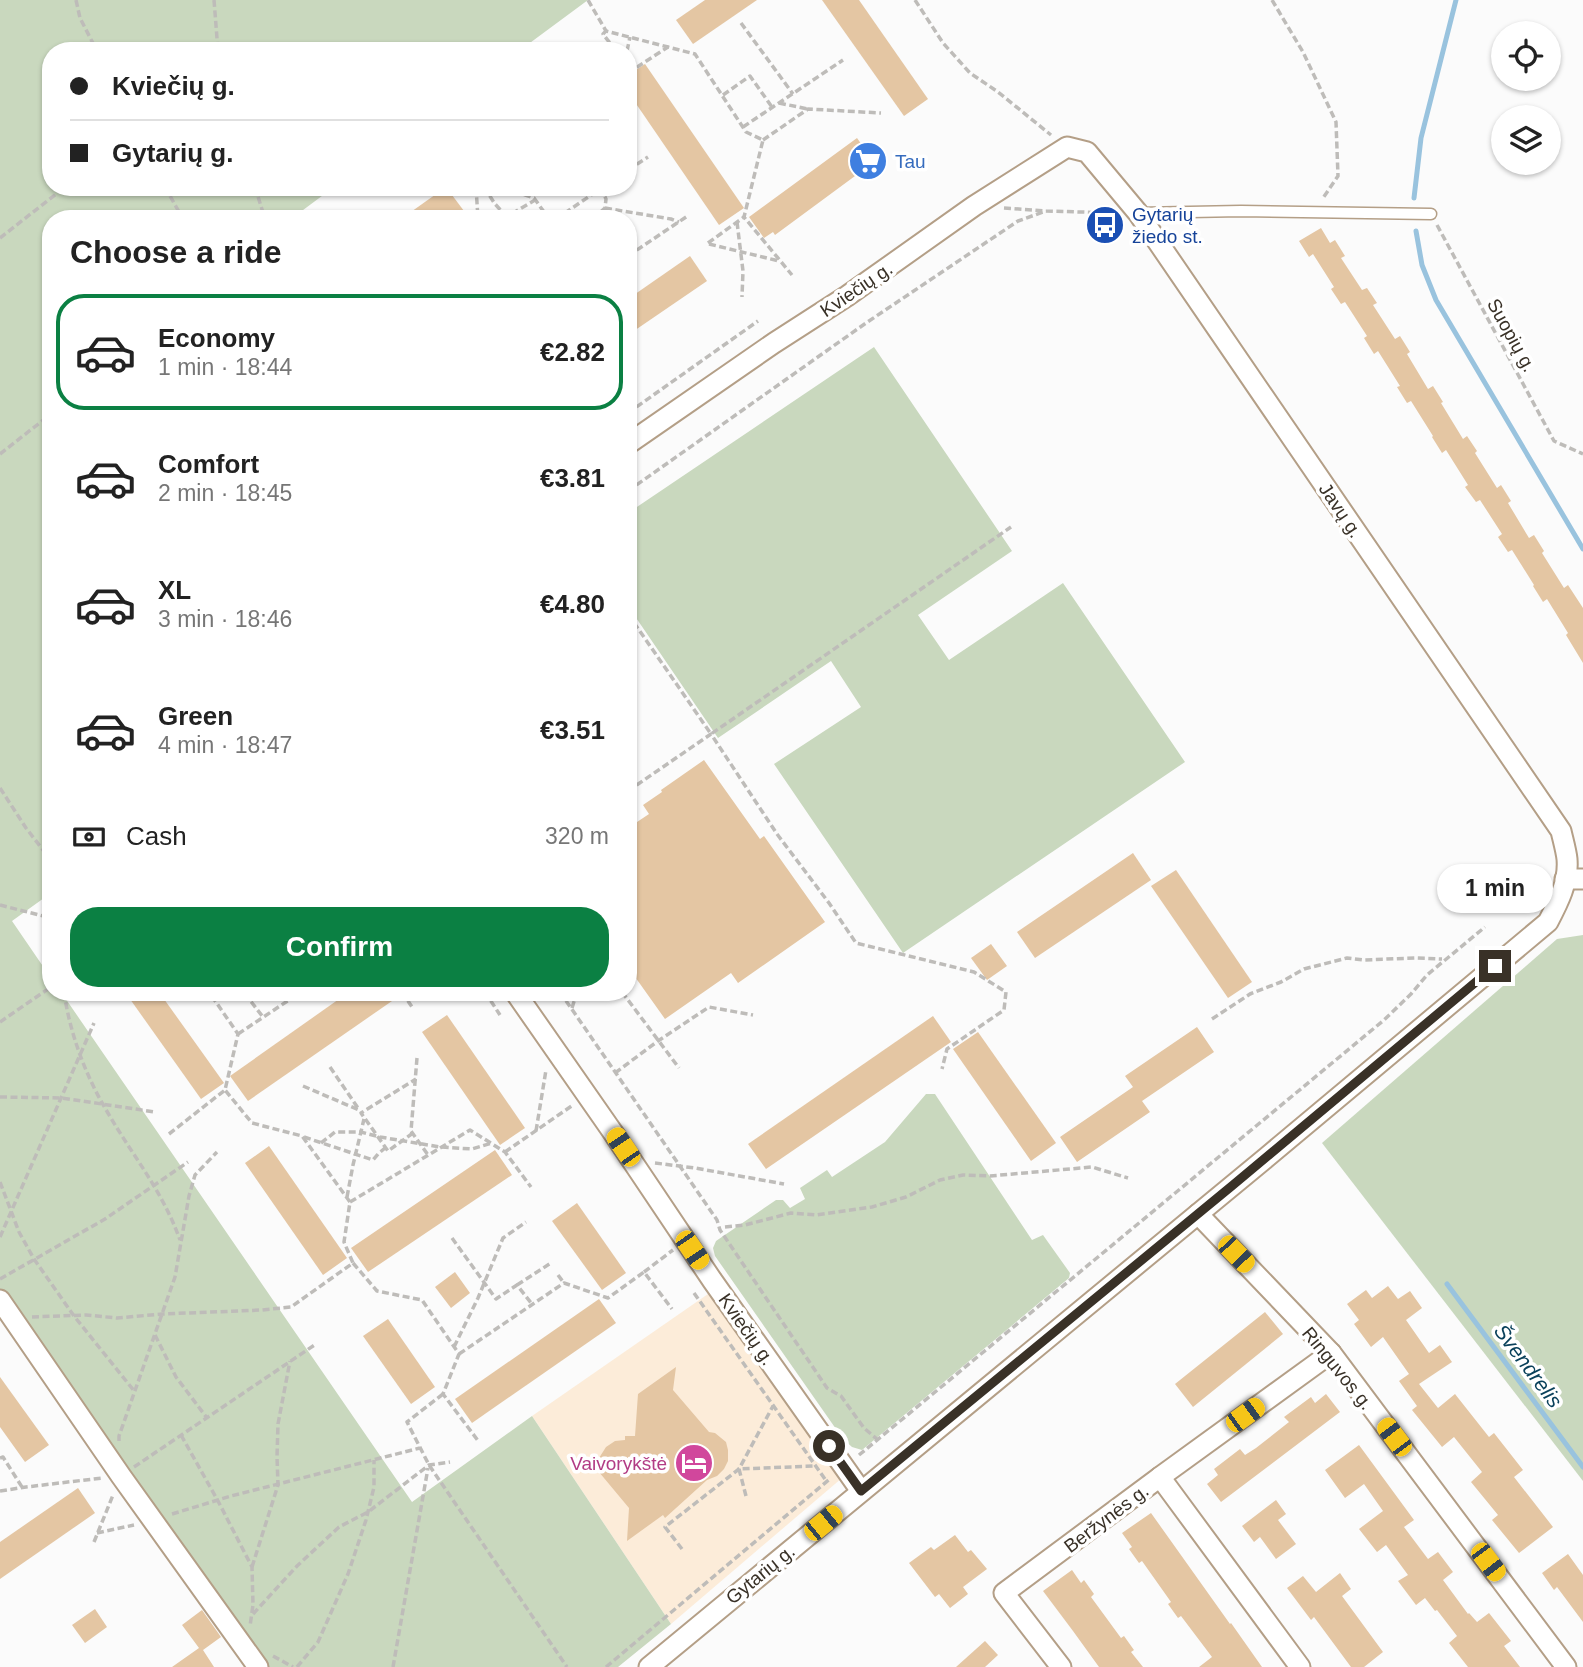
<!DOCTYPE html>
<html lang="en">
<head>
<meta charset="utf-8">
<style>
	:root { --surface:#fff; --page:#f2f2f2; --text:#222; --muted:#767676; --line:#e0e0e0; --accent:#0b8043 }
	body { margin:0; font-family:Helvetica,sans-serif; background:var(--page); color:var(--text); height:100vh; display:flex; flex-direction:column; font-size:26px; white-space:nowrap }
	* { box-sizing:border-box; margin:0 }
	p { font-size:23px; color:var(--muted) }
	.icon { flex:none; width:38px; height:38px; fill:none; stroke:currentColor; stroke-width:2; stroke-linecap:round; stroke-linejoin:round }
	.map { position:relative; flex:1; overflow:hidden }
	.panel { position:absolute; left:42px; top:210px; width:595px; height:791px; display:flex; flex-direction:column; background:var(--surface); border-radius:28px; box-shadow:0 2px 5px #0004 }
	.panel>* { flex:none }
	.guide { position:absolute; left:42px; top:42px; width:595px; height:154px; border-radius:28px; box-shadow:0 2px 5px #0004; display:grid; align-content:center; height:154px; padding:0 28px; background:var(--surface) }
	.controls { position:absolute; left:1491px; top:21px; display:grid; gap:14px }
	.controls a { display:grid; place-items:center; width:70px; height:70px; border-radius:50%; background:var(--surface); box-shadow:0 2px 5px #0004; font-size:35px }
	.end { position:absolute; width:32px; height:32px; margin:-16px; border:9px solid #393127; background:#fff; box-shadow:0 0 0 4px #fff }
	.from { border-radius:50% }
	.bubble { position:absolute; height:49px; border-radius:24px; background:var(--surface); box-shadow:0 2px 5px #0004; font-size:23px; font-weight:600; line-height:49px; text-align:center }
	.car { position:absolute; width:21px; height:42px; margin:-21px -10px; border-radius:9px; box-shadow:0 0 5px 2px #0007; background:linear-gradient(#f5c518 24%,#345 0 40%,#f5c518 0 76%,#345 0 86%,#f5c518 0) }
	.guide b { display:flex; align-items:center; gap:24px; height:66px; font-size:26px }
	.guide b+b { border-top:2px solid var(--line) }
	.guide i { width:18px; height:18px; background:var(--text) }
	ul { padding:0; list-style:none }
	li { display:flex; align-items:center; gap:21px; height:116px; margin:0 14px 10px; padding:0 14px; border:4px solid transparent; border-radius:28px }
	li div { flex:1 }
	li b { display:block; font-size:26px }
	li em { font-style:normal; font-weight:600 }
	li.current { border-color:var(--accent) }
	li>.icon { width:63px; height:63px; stroke-width:1.5 }
	h2 { padding:0 28px; font-size:32px; line-height:84px }
	.pay { display:flex; align-items:center; gap:18px; height:77px; padding:0 28px; font-size:26px }
	.pay p { margin-inline-start:auto }
	.cta { display:flex; gap:14px; margin-top:auto; padding:14px 28px }
	.cta a { flex:1; height:80px; border-radius:28px; background:var(--accent); color:#fff; font-size:28px; font-weight:600; line-height:80px; text-align:center }
	.map>svg:first-child { display:block }
</style>
</head>
<body>
<div class="map">
<svg width="1583" height="1667" viewBox="0 0 1583 1667">
	<rect width="100%" height="100%" fill="#fbfbfb"/>
	<path fill="#fcecd9" d="M708 1294 842 1478 671 1624 532 1416Z"/>
	<g fill="#c9d8be">
		<path d="M0 0H588L519 51H51V187H334L291 219H51V893L12 921 51 978V992H61L412 1502 532 1416 671 1624 618 1667H258L0 1300Z"/>
		<path d="M874 347 1012 551 918 615 949 660 1063 583 1185 762 903 953 774 764 861 707 831 661 718 738 628 606V513Z"/>
		<path d="M1583 935V1481L1322 1143 1557 939Z"/>
		<path d="M926 1094H935L1032 1240 1043 1235 1070 1273 1069 1278 862 1450 852 1447 843 1439 715 1256 713 1248 716 1241 776 1200H783L790 1208 805 1199 800 1188 827 1170 832 1177 885 1142Z"/>
	</g>
	<g fill="none" stroke-linecap="round" stroke-linejoin="round">
		<g stroke="#99c3de" stroke-width="5">
			<path d="M1414 198 1421 138 1456 0"/>
			<path d="M1416 231 1422 265 1436 300 1583 549"/>
			<path d="M1447 1284 1583 1467"/>
		</g>
	</g>
	<g fill="#e4c6a3">
		<path d="M705 0H757L693 44 676 20Z"/>
		<path d="M822 0H859L928 99 904 116Z"/>
		<path d="M645 64 744 208 719 225 628 92V75Z"/>
		<path d="M857 138 874 162 775 235 773 232 764 238 749 217Z"/>
		<path d="M446 187 464 211 453 219H401Z"/>
		<path d="M1321 228 1330 243 1335 240 1345 256 1341 258 1362 290 1367 288 1377 303 1373 305 1395 339 1400 336 1410 352 1407 354 1428 389 1433 386 1443 402 1441 403 1463 439 1467 436 1477 451 1475 453 1497 488 1501 485 1511 501 1508 503 1529 538 1534 535 1544 551 1542 553 1564 588 1568 585 1583 608V663L1566 635 1568 633 1547 599 1543 602 1533 586 1534 585 1512 550 1508 552 1498 537 1502 534 1480 500 1476 502 1465 487 1468 485 1446 450 1442 453 1432 437 1433 436 1411 401 1407 403 1397 387 1400 386 1378 351 1374 354 1364 338 1367 336 1345 302 1341 304 1331 289 1334 287 1313 254 1309 257 1299 241Z"/>
		<path d="M690 256 707 281 628 335V299Z"/>
		<path d="M704 760 760 839 764 836 825 922 738 983 731 973 665 1019 628 967V828L649 814 643 805 662 792 661 790Z"/>
		<path d="M1133 853 1151 880 1035 958 1017 932Z"/>
		<path d="M1176 870 1252 982 1228 998 1151 886Z"/>
		<path d="M991 944 1007 966 987 980 971 958Z"/>
		<path d="M125 992H159L224 1083 201 1099Z"/>
		<path d="M349 992H386L392 1001 248 1101 230 1076Z"/>
		<path d="M447 1015 525 1128 500 1145 422 1032Z"/>
		<path d="M933 1016 951 1042 766 1169 748 1144Z"/>
		<path d="M1197 1027 1214 1052 1142 1101 1150 1112 1077 1162 1060 1137 1133 1087 1125 1076Z"/>
		<path d="M978 1032 1056 1143 1031 1161 953 1049Z"/>
		<path d="M269 1146 347 1258 323 1275 245 1163Z"/>
		<path d="M495 1150 512 1175 368 1272 351 1248Z"/>
		<path d="M577 1203 626 1273 602 1290 552 1221Z"/>
		<path d="M455 1272 470 1293 451 1308 435 1287Z"/>
		<path d="M1388 1286 1398 1299 1410 1291 1422 1308 1406 1320 1429 1353 1440 1345 1452 1362 1419 1384 1438 1408 1455 1394 1489 1437 1494 1433 1523 1470 1514 1477 1553 1527 1519 1553 1492 1520 1498 1515 1471 1482 1482 1472 1454 1437 1442 1447 1412 1410 1417 1406 1399 1381 1409 1374 1383 1337 1371 1347 1354 1324 1359 1320 1347 1304 1366 1290 1372 1298Z"/>
		<path d="M599 1299 616 1323 472 1423 455 1399Z"/>
		<path d="M1265 1312 1283 1334 1193 1407 1175 1384Z"/>
		<path d="M388 1319 435 1387 411 1404 363 1336Z"/>
		<path d="M676 1367 673 1390 709 1432 715 1433 726 1442 728 1450V1461L724 1469 717 1476 707 1480 665 1518 663 1515 627 1541 629 1508 594 1466 606 1447 615 1441 625 1440V1436H635L638 1394Z"/>
		<path d="M0 1377 49 1445 25 1462 0 1427Z"/>
		<path d="M1326 1394 1340 1412 1221 1502 1207 1484 1218 1475 1214 1469 1240 1449 1245 1455 1256 1448 1289 1422 1284 1417 1311 1397 1315 1403Z"/>
		<path d="M1359 1445 1414 1520 1404 1527 1428 1559 1438 1552 1453 1572 1443 1580 1468 1614 1469 1613 1477 1622 1489 1613 1511 1641 1504 1646 1520 1667H1468L1449 1643 1457 1636 1437 1610 1435 1611 1425 1598 1416 1605 1398 1581 1408 1575 1386 1545 1377 1552 1359 1529 1383 1511 1364 1484 1345 1498 1325 1470Z"/>
		<path d="M78 1488 95 1513 0 1579V1542Z"/>
		<path d="M1276 1500 1286 1514 1278 1520 1296 1544 1276 1559 1260 1537 1254 1542 1242 1526Z"/>
		<path d="M1151 1513 1230 1624 1231 1623 1262 1667H1199L1212 1657 1181 1616 1178 1618 1168 1604 1171 1602 1142 1561 1139 1563 1129 1549 1132 1547 1122 1533Z"/>
		<path d="M955 1535 968 1552 971 1550 987 1569 963 1587 968 1594 950 1608 939 1594 935 1597 909 1563 931 1547 934 1550Z"/>
		<path d="M1568 1554 1583 1575V1622L1557 1587 1554 1590 1542 1573Z"/>
		<path d="M1072 1570 1081 1583 1084 1580 1094 1594 1091 1597 1121 1638 1124 1636 1134 1650 1131 1652 1143 1667H1099L1073 1631 1043 1591Z"/>
		<path d="M1340 1573 1351 1589 1342 1596 1383 1652 1364 1667H1351L1314 1617 1311 1620 1287 1588 1303 1576 1316 1592Z"/>
		<path d="M95 1609 107 1627 85 1643 72 1625Z"/>
		<path d="M202 1610 221 1637 203 1650 214 1667H172L199 1648 182 1625Z"/>
		<path d="M985 1641 998 1655 985 1667H956Z"/>
	</g>
	<g fill="none" stroke-linecap="round" stroke-linejoin="round">
		<defs>
			<path id="lane" d="M1138 213 1241 211 1431 214"/>
			<g id="street">
				<path d="M628 444 774 343 847 296 974 206 1067 147 1087 152 1138 213 1561 831C1563 840 1566 850 1567 859 1569 882 1558 903 1548 922L1267 1157 649 1667"/>
				<path d="M1565 879H1583"/>
				<path d="M515 992 614 1134 712 1280 861 1491"/>
				<path d="M1198 1214 1331 1353 1566 1667"/>
				<path d="M0 1300 121 1476 258 1667"/>
				<path d="M1160 1477 1331 1353"/>
				<path d="M1061 1667 1004 1593 1160 1477 1300 1667"/>
			</g>
		</defs>
		<use href="#lane" stroke="#b49f87" stroke-width="13"/>
		<use href="#street" stroke="#b49f87" stroke-width="23"/>
		<g stroke="#bebcb9" stroke-width="3.5" stroke-dasharray="7 3.5" stroke-linecap="butt">
			<path d="M76 0 80 18 97 51"/>
			<path d="M214 0 218 51"/>
			<path d="M588 0 606 31"/>
			<path d="M915 0 943 43 970 73 998 92 1051 135"/>
			<path d="M1272 0 1303 52 1336 122 1338 176 1323 198"/>
			<path d="M741 23 793 94"/>
			<path d="M616 51 603 34 606 31 668 47"/>
			<path d="M627 51 630 37"/>
			<path d="M628 73 668 47 695 54 746 132 763 140 744 217 792 275"/>
			<path d="M723 95 750 76 772 107"/>
			<path d="M779 103 808 109"/>
			<path d="M743 127 843 60"/>
			<path d="M763 140 808 109 881 113"/>
			<path d="M628 170 648 157"/>
			<path d="M165 187 183 219"/>
			<path d="M255 187 265 219"/>
			<path d="M476 187 478 219"/>
			<path d="M484 187 495 204 507 217"/>
			<path d="M504 188 534 198 549 219"/>
			<path d="M605 208 671 219 679 222"/>
			<path d="M1004 208 1046 211 1115 213"/>
			<path d="M503 219 535 200"/>
			<path d="M556 219 603 187"/>
			<path d="M593 219 605 208 606 199 601 189"/>
			<path d="M737 222 743 271 742 297"/>
			<path d="M1437 225 1554 441 1583 454"/>
			<path d="M0 238 65 187"/>
			<path d="M708 243 744 217"/>
			<path d="M709 244 779 261"/>
			<path d="M628 256 689 215"/>
			<path d="M628 413 758 321"/>
			<path d="M0 454 51 414"/>
			<path d="M628 491 866 323 1018 221 1046 211"/>
			<path d="M628 614 711 734 1011 527"/>
			<path d="M0 788 26 828 50 859 51 867"/>
			<path d="M628 791 711 734 777 834 829 903 856 943 974 972 1006 992 1004 1010 947 1049 942 1069"/>
			<path d="M628 815 635 824"/>
			<path d="M0 905 51 918"/>
			<path d="M64 992C70 1034 86 1077 108 1113 134 1158 162 1190 180 1240"/>
			<path d="M233 992 249 999 263 1017"/>
			<path d="M402 992 412 1007"/>
			<path d="M485 992 500 1015"/>
			<path d="M560 992 717 1220 720 1230 827 1388 841 1396 864 1428 878 1440"/>
			<path d="M622 992 679 1068"/>
			<path d="M572 1008 577 992"/>
			<path d="M1212 1019 1250 994 1281 982 1304 969 1347 958 1363 960 1416 958 1442 959"/>
			<path d="M0 1022 51 987"/>
			<path d="M238 1034 301 992"/>
			<path d="M417 1058 411 1131 428 1155"/>
			<path d="M330 1067 358 1108"/>
			<path d="M615 1073 658 1041 709 1007 753 1015"/>
			<path d="M303 1086 359 1110"/>
			<path d="M0 1097 62 1098 155 1112"/>
			<path d="M536 1131 546 1070"/>
			<path d="M413 1133 388 1151 361 1113 416 1079"/>
			<path d="M169 1134 225 1090 238 1034 209 992"/>
			<path d="M304 1137 373 1160 378 1154 385 1148"/>
			<path d="M321 1143 335 1132H361L380 1137 440 1147 472 1149 492 1143"/>
			<path d="M505 1152 573 1105"/>
			<path d="M655 1163 695 1168 784 1184"/>
			<path d="M0 1182 19 1232 34 1259 74 1316 135 1392"/>
			<path d="M347 1197 353 1165 364 1119"/>
			<path d="M350 1202 470 1130 505 1152 531 1187"/>
			<path d="M725 1227 745 1225 791 1213 816 1215 872 1207 906 1197 940 1180 963 1175 990 1176 1092 1167 1128 1178"/>
			<path d="M0 1237 94 1023"/>
			<path d="M452 1238 496 1299 517 1285 532 1304"/>
			<path d="M353 1263 377 1291 422 1300 459 1354 443 1394 479 1442"/>
			<path d="M644 1272 673 1250"/>
			<path d="M558 1275 564 1283"/>
			<path d="M0 1279 105 1219 188 1162"/>
			<path d="M517 1285 551 1263"/>
			<path d="M694 1293 827 1482"/>
			<path d="M32 1317 86 1315 117 1318 162 1314 262 1310 291 1307 353 1263 344 1242 350 1202 302 1136 252 1123 225 1090"/>
			<path d="M155 1335 176 1377 207 1418"/>
			<path d="M454 1347 478 1298 503 1238 526 1222"/>
			<path d="M459 1354 564 1283 608 1298 644 1272 672 1309"/>
			<path d="M443 1394 407 1422 429 1465 567 1667"/>
			<path d="M181 1435 218 1501 252 1567 253 1605 250 1626"/>
			<path d="M119 1441V1436L175 1277 189 1196 195 1175 217 1152"/>
			<path d="M859 1455 1384 1020 1411 994 1427 975 1485 927"/>
			<path d="M0 1458 3 1457 22 1487"/>
			<path d="M134 1467 316 1344"/>
			<path d="M0 1491 26 1487 102 1478"/>
			<path d="M746 1496 739 1469 815 1466"/>
			<path d="M172 1514 231 1496 420 1448"/>
			<path d="M97 1533 134 1525"/>
			<path d="M94 1542 113 1495"/>
			<path d="M682 1549 665 1527 739 1469 773 1406"/>
			<path d="M252 1567 278 1485 277 1457 278 1424 290 1361"/>
			<path d="M253 1614 297 1566 339 1527 368 1512 429 1465 450 1462"/>
			<path d="M273 1656 293 1667"/>
			<path d="M297 1667 318 1642 348 1574 366 1520 374 1487V1460"/>
			<path d="M393 1667 428 1468"/>
			<path d="M606 1667 831 1478"/>
		</g>
		<use href="#lane" stroke="#fff" stroke-width="10"/>
		<use href="#street" stroke="#fff" stroke-width="19"/>
	</g>
	<g fill="none" stroke-linecap="round" stroke-linejoin="round">
		<path stroke="#393127" stroke-width="9" d="M829 1446 861 1491 1233 1185 1495 966"/>
	</g>
	<defs>
		<symbol id="supermarket-disc" viewBox="-11 -11 22 22"><circle r="9.5" fill="#3f7fe0" stroke="#fff"/><path d="M-6-5.5h2.5l.6 2H6L4.5 2H-2.5L-4.4-4H-6ZM-1.5 3.2a1.3 1.3 0 1 0 .1 0ZM3 3.2a1.3 1.3 0 1 0 .1 0Z" fill="#fff"/></symbol>
		<symbol id="bus-disc" viewBox="-11 -11 22 22"><circle r="9.5" fill="#1a4fb4" stroke="#fff"/><path d="M-5-6H5V4H4V6H2V4H-2V6H-4V4H-5ZM-3.5-4V0h7V-4ZM-3.5 1.2v1.5H-2V1.2ZM2 1.2v1.5H3.5V1.2Z" fill="#fff"/></symbol>
		<symbol id="hotel-disc" viewBox="-11 -11 22 22"><circle r="9.5" fill="#d1479c" stroke="#fff"/><path d="M-6-4.5h1.5V1H6V5H4.5V3h-9V5H-6ZM-4 0a1.8 1.8 0 1 1 3.6 0ZM.5 0V-2.5h3Q6-2.5 6 0Z" fill="#fff"/></symbol>
	</defs>
	<g fill-rule="evenodd">
		<use href="#supermarket-disc" x="846" y="139" width="44" height="44"/>
		<use href="#bus-disc" x="1083" y="203" width="44" height="44"/>
		<use href="#hotel-disc" x="672" y="1441" width="44" height="44"/>
	</g>
	<g text-anchor="middle" stroke-width="7" stroke-linejoin="round" paint-order="stroke">
		<g font-size="19" fill="#366cbe" stroke="#fff" text-anchor="start">
			<text x="895" y="168">Tau</text>
		</g>
		<g font-size="19" fill="#164399" stroke="#fff" text-anchor="start">
			<text x="1132" y="221">Gytarių<tspan x="1132" dy="22">žiedo st.</tspan></text>
		</g>
		<g font-size="19" fill="#393127" stroke="#fff">
			<text transform="translate(856 289) rotate(-34)" y="7">Kviečių g.</text>
			<text transform="translate(1512 335) rotate(61)" y="7">Suopių g.</text>
			<text transform="translate(1341 510) rotate(56)" y="7">Javų g.</text>
			<text transform="translate(747 1329) rotate(55)" y="7">Kviečių g.</text>
			<text transform="translate(1338 1368) rotate(51)" y="7">Ringuvos g.</text>
			<text transform="translate(1106 1518) rotate(-37)" y="7">Beržynės g.</text>
			<text transform="translate(760 1574) rotate(-39)" y="7">Gytarių g.</text>
		</g>
		<g font-size="19" fill="#b23c85" stroke="#fff" text-anchor="end">
			<text x="667" y="1470">Vaivorykštė</text>
		</g>
		<g font-size="21" font-style="italic" fill="#0a415b" stroke="#fff">
			<text transform="translate(1528 1366) rotate(53)" y="7">Švendrelis</text>
		</g>
	</g>
</svg>
<div class="controls">
<a><svg class="icon" aria-label="locate" viewBox="0 0 24 24"><circle cx="12" cy="12" r="6"/><path d="M12 2v4M12 18v4M2 12h4M18 12h4"/></svg></a>
<a><svg class="icon" aria-label="layers" viewBox="0 0 24 24"><path d="M12 4l9 5-9 5-9-5zM3 14l9 5 9-5"/></svg></a>
</div>
<i class="end from" style="left:829px;top:1446px"></i>
<i class="end" style="left:1495px;top:966px"></i>
<div class="bubble" style="left:1437px;top:864px;width:116px">1 min</div>
<i class="car" style="left:623px;top:1147px;rotate:326deg"></i>
<i class="car" style="left:692px;top:1250px;rotate:146deg"></i>
<i class="car" style="left:1236px;top:1254px;rotate:136deg"></i>
<i class="car" style="left:1245px;top:1415px;rotate:54deg"></i>
<i class="car" style="left:1394px;top:1437px;rotate:323deg"></i>
<i class="car" style="left:823px;top:1523px;rotate:51deg"></i>
<i class="car" style="left:1488px;top:1562px;rotate:143deg"></i>
<div class="guide">
<b><i class="from"></i>Kviečių g.</b>
<b><i></i>Gytarių g.</b>
</div>
<section class="panel">
<h2>Choose a ride</h2>
<ul>
<li class="current"><svg class="icon" aria-label="car" viewBox="0 0 24 24"><path d="M5 17H2v-5l4-1 3-4h7l3 4 3 1v5h-3M9 17h6M6 11h13"/><circle cx="7" cy="17" r="2"/><circle cx="17" cy="17" r="2"/></svg><div><b>Economy</b><p>1 min · 18:44</p></div><em>€2.82</em></li>
<li><svg class="icon" aria-label="car" viewBox="0 0 24 24"><path d="M5 17H2v-5l4-1 3-4h7l3 4 3 1v5h-3M9 17h6M6 11h13"/><circle cx="7" cy="17" r="2"/><circle cx="17" cy="17" r="2"/></svg><div><b>Comfort</b><p>2 min · 18:45</p></div><em>€3.81</em></li>
<li><svg class="icon" aria-label="car" viewBox="0 0 24 24"><path d="M5 17H2v-5l4-1 3-4h7l3 4 3 1v5h-3M9 17h6M6 11h13"/><circle cx="7" cy="17" r="2"/><circle cx="17" cy="17" r="2"/></svg><div><b>XL</b><p>3 min · 18:46</p></div><em>€4.80</em></li>
<li><svg class="icon" aria-label="car" viewBox="0 0 24 24"><path d="M5 17H2v-5l4-1 3-4h7l3 4 3 1v5h-3M9 17h6M6 11h13"/><circle cx="7" cy="17" r="2"/><circle cx="17" cy="17" r="2"/></svg><div><b>Green</b><p>4 min · 18:47</p></div><em>€3.51</em></li>
</ul>
<div class="pay"><svg class="icon" aria-label="cash" viewBox="0 0 24 24"><path d="M3 7h18v10H3z"/><circle cx="12" cy="12" r="2"/></svg>Cash<p>320 m</p></div>
<div class="cta"><a>Confirm</a></div>
</section>
</div>
</body>
</html>
